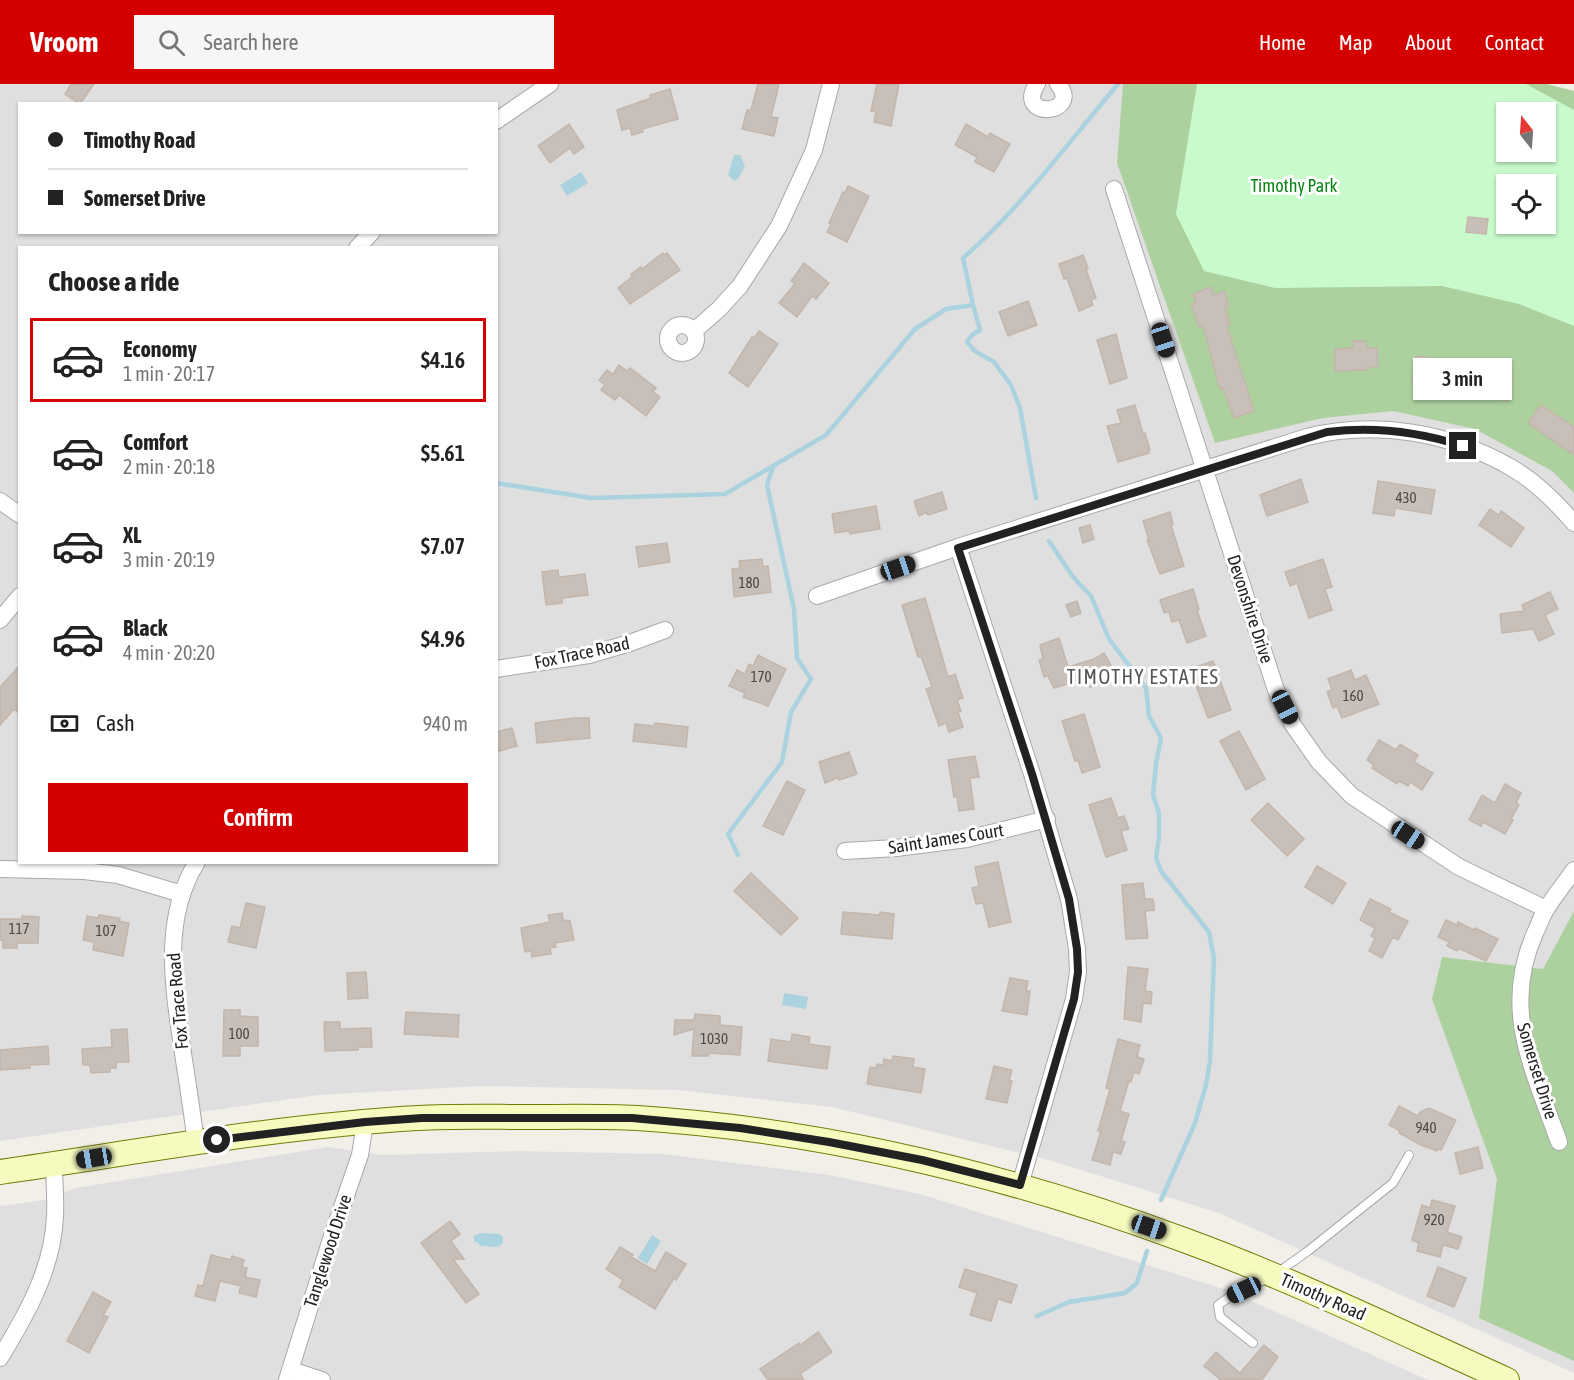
<!DOCTYPE html>
<html lang="en">
<head>
<meta charset="utf-8">
<style>
	:root { --surface:#fff; --page:#f6f6f6; --text:#222; --muted:#767676; --line:#e0e0e0; --accent:#d40000 }
	body { margin:0; font-family:"Asap Condensed",sans-serif; background:var(--page); color:var(--text); height:100vh; display:flex; flex-direction:column; font-size:22px; white-space:nowrap }
	* { box-sizing:border-box; margin:0 }
	p { font-size:20px; color:var(--muted) }
	.icon { flex:none; width:33px; height:33px; fill:none; stroke:currentColor; stroke-width:2; stroke-linecap:round; stroke-linejoin:round }
	.map { position:relative; flex:1; overflow:hidden }
	.details { position:absolute; left:18px; top:162px; width:480px; height:618px; display:flex; flex-direction:column; background:var(--surface); border-radius:0px; box-shadow:0 2px 4px #0004 }
	.details>* { flex:none }
	.guide { position:absolute; left:18px; top:18px; width:480px; height:132px; border-radius:0px; box-shadow:0 2px 4px #0004; display:grid; align-content:center; height:132px; padding:0 30px; background:var(--surface) }
	.needle { width:39px; rotate:343deg }
	.buttons { position:absolute; left:1496px; top:18px; display:grid; gap:12px }
	.buttons a { display:grid; place-items:center; width:60px; height:60px; border-radius:0px; background:var(--surface); box-shadow:0 2px 4px #0004; font-size:30px }
	.end { position:absolute; width:27px; height:27px; margin:-14px; border:8px solid #222; background:#fff; box-shadow:0 0 0 3px #fff }
	.from { border-radius:50% }
	.bubble { position:absolute; height:42px; border-radius:0px; background:var(--surface); box-shadow:0 2px 4px #0004; font-size:20px; font-weight:600; line-height:42px; text-align:center }
	.car { position:absolute; width:18px; height:36px; margin:-18px -9px; border-radius:8px; box-shadow:0 0 4px 2px #0007; background:linear-gradient(#222 24%,#8ab4d8 0 40%,#222 0 76%,#8ab4d8 0 86%,#222 0) }
	.guide b { display:flex; align-items:center; gap:21px; height:57px; font-size:22px }
	.guide b+b { border-top:2px solid var(--line) }
	.guide i { width:15px; height:15px; background:var(--text) }
	ul { padding:0; list-style:none }
	li { display:flex; align-items:center; gap:18px; height:84px; margin:0 12px 9px; padding:0 18px; border:3px solid transparent; border-radius:0px }
	li div { flex:1 }
	li b { display:block; font-size:22px }
	li em { font-style:normal; font-weight:600 }
	li.active { border-color:var(--accent) }
	li>.icon { width:54px; height:54px; stroke-width:1.5 }
	h2 { padding:0 30px; font-size:27px; line-height:72px }
	.pay { display:flex; align-items:center; gap:15px; height:66px; padding:0 30px; font-size:22px }
	.pay p { margin-inline-start:auto }
	.action { display:flex; gap:12px; margin-top:auto; padding:12px 30px }
	.action a { flex:1; height:69px; border-radius:0px; background:var(--accent); color:#fff; font-size:24px; font-weight:600; line-height:69px; text-align:center }
	header { display:flex; align-items:center; gap:36px; box-sizing:border-box; height:84px; padding:0 30px; background:var(--accent); color:#fff }
	header strong { font-size:28px }
	nav { display:flex; gap:33px; margin-inline-start:auto; font-size:21px }
	.search { width:420px; height:54px; background:var(--page); display:flex; align-items:center; gap:15px; box-sizing:border-box; padding:0 21px; border-radius:0px; color:var(--muted); font-size:22px }
	.map>svg:first-child { display:block }
</style>
</head>
<body>
<header>
<strong>Vroom</strong>
<div class="search"><svg class="icon" aria-label="search" viewBox="0 0 24 24"><circle cx="10" cy="10" r="6"/><path d="M15 15l6 6"/></svg>Search here</div>
<nav><a>Home</a><a>Map</a><a>About</a><a>Contact</a></nav>
</header>
<div class="map">
<svg width="1574" height="1296" viewBox="0 0 1574 1296">
	<rect width="100%" height="100%" fill="#f2efe9"/>
	<g fill="#e0dfdf" fill-rule="evenodd">
		<path d="M0 0H1166L1574 242V1289L1219 1129 1049 1076 832 1023 677 1006 481 1002 318 1011 0 1057ZM20 20H496V148H20ZM20 164H496V778H20Z"/>
		<path d="M328 1063 382 1071 516 1067 663 1070 829 1091 920 1110 1227 1206 1428 1296H0V1122L44 1116 76 1104Z"/>
	</g>
	<g fill="#add19e" fill-rule="evenodd">
		<path d="M1123 0H1547L1574 7V409L1552 387 1475 345 1393 327 1323 334 1215 359 1117 79ZM1506 28H1545V68H1506ZM1506 100H1545V140H1506Z"/>
		<path d="M1574 827V1277L1479 1234 1497 1095 1432 915 1442 873 1543 885Z"/>
	</g>
	<path fill="#c8facc" fill-rule="evenodd" d="M1197 0H1526L1574 26V242L1519 220 1442 202 1275 204 1204 187 1176 130ZM1506 28H1545V68H1506ZM1506 100H1545V140H1506Z"/>
	<g fill="#aad3df">
		<path d="M734 71H740L745 82 738 95 734 97 728 91Z"/>
		<path d="M581 88 588 99 567 112 560 101Z"/>
		<path d="M784 909 808 913 806 925 782 921Z"/>
		<path d="M481 1149 499 1150 503 1153V1159L498 1163 481 1162 477 1158H474V1152Z"/>
		<path d="M652 1151 661 1157 647 1180 638 1174Z"/>
	</g>
	<g fill="none" stroke-linecap="round" stroke-linejoin="round">
		<g stroke="#aad3df" stroke-width="4.5">
			<path d="M973 221 980 246 972 251 967 258 975 267 994 278 1011 301 1020 324 1036 414"/>
			<path d="M496 399 591 414 725 410 826 351 915 245 946 225 973 221 963 174C1021 124 1068 59 1118 0"/>
			<path d="M1049 457 1073 493 1091 512 1109 555 1146 604 1149 632 1161 654 1156 680 1153 711 1159 729V753L1156 774 1161 787 1209 848 1214 874 1210 977 1206 1001 1195 1039 1161 1116"/>
			<path d="M738 771 728 750 782 678 791 628 811 595 797 574 794 525 767 401 773 383"/>
			<path d="M1037 1232 1069 1218 1125 1209 1137 1199 1147 1167"/>
		</g>
	</g>
	<g fill="#c7bfb8" stroke="#c4b6ab" stroke-width="1.5">
		<path d="M71 0H94L80 20 65 10Z"/>
		<path d="M758 0H779L771 33 778 34 774 52 742 45 747 26H751Z"/>
		<path d="M877 0H899L891 42 874 38 876 28 871 27Z"/>
		<path d="M670 5 678 35 642 45 643 48 632 51 630 44 622 46 617 26 651 14 650 11Z"/>
		<path d="M569 40 584 63 574 70 570 64 550 79 538 62Z"/>
		<path d="M966 40 988 53 990 49 1010 60 994 88 975 78 977 73 955 61Z"/>
		<path d="M848 102 869 112 847 158 827 148 831 141 829 139 843 108 845 109Z"/>
		<path d="M1468 133 1488 135 1486 150 1466 148Z"/>
		<path d="M663 169 665 171 667 169 680 186 630 220 618 204 632 193 631 190 641 183 642 185Z"/>
		<path d="M1083 171 1088 184 1086 185 1096 214 1091 216 1093 221 1079 227 1067 194 1064 195 1059 180Z"/>
		<path d="M804 179 829 199 816 215 812 212 797 233 779 219 795 200 791 197Z"/>
		<path d="M1211 203 1214 211 1224 207 1229 222 1225 223 1230 240 1227 243 1254 327 1234 334 1223 304 1220 305 1203 242 1199 243 1191 220 1196 219 1193 210Z"/>
		<path d="M1028 217 1037 241 1008 252 999 228Z"/>
		<path d="M759 247 778 260 748 303 729 289 752 253 754 254Z"/>
		<path d="M1116 250 1127 294 1110 300 1097 256Z"/>
		<path d="M1352 257H1366L1367 264H1377L1378 283H1368V286L1335 287V265L1353 264Z"/>
		<path d="M1417 272 1477 281 1494 286 1493 292 1512 297 1507 317 1493 313V315L1485 313 1478 311 1479 309 1449 301 1448 305 1412 299Z"/>
		<path d="M619 281 627 287 630 284 656 304 653 308 660 313 646 332 619 311 615 316 601 306 605 301 599 296 607 286 613 290Z"/>
		<path d="M1135 321 1143 350 1145 349 1150 366 1148 367 1149 369 1118 378 1107 342 1121 339 1117 326Z"/>
		<path d="M1541 321 1574 343V371L1528 339Z"/>
		<path d="M1301 395 1308 418 1267 432 1260 411Z"/>
		<path d="M1378 397 1435 406 1431 430 1395 424 1394 432 1373 429Z"/>
		<path d="M942 408 947 425 928 431 927 428 919 432 914 417Z"/>
		<path d="M876 422 880 445 850 450 849 447 835 449 832 430Z"/>
		<path d="M1490 425 1499 431 1501 427 1524 444 1511 463 1479 441Z"/>
		<path d="M1170 428 1173 440 1171 441 1174 451 1184 482 1160 490 1147 456H1149L1143 437Z"/>
		<path d="M1090 441 1094 455 1083 459 1079 444Z"/>
		<path d="M667 459 670 478 639 483 636 463Z"/>
		<path d="M762 475 763 483 768 482 771 508 734 513 732 485 740 484 739 477Z"/>
		<path d="M1323 475 1332 503 1325 505 1332 526 1309 534 1297 499 1290 502 1285 488Z"/>
		<path d="M558 486 559 493 585 490 588 511 562 514V519L546 521 542 488Z"/>
		<path d="M1193 505 1199 525 1197 526 1206 552 1187 559 1179 536 1172 538 1169 528 1164 529 1160 516Z"/>
		<path d="M1550 508 1558 525 1545 531 1554 550 1539 557 1533 545 1502 549 1500 530 1524 527 1522 521Z"/>
		<path d="M925 514 948 593 955 590 963 614 957 616 961 627 958 628 963 643 949 648 946 639 939 642 926 605 932 603 921 572 918 573 902 521Z"/>
		<path d="M1077 517 1081 529 1071 533 1066 521Z"/>
		<path d="M1059 554 1068 583 1094 575 1104 569 1111 581 1099 587 1103 599 1090 603 1087 594 1054 604 1048 592 1044 593 1039 576 1043 575 1040 561Z"/>
		<path d="M758 571 786 585 768 622 743 613 745 609 729 602 737 586 745 590 749 580 753 582Z"/>
		<path d="M1213 577 1231 626 1208 634 1190 585Z"/>
		<path d="M20 581V630L14 625 0 641V603Z"/>
		<path d="M1351 586 1355 596 1366 591 1379 620 1342 634 1337 622 1333 624 1327 608 1332 606 1328 595Z"/>
		<path d="M1084 630 1100 683 1082 689 1078 676 1075 677 1062 637Z"/>
		<path d="M574 634H589L590 654 537 659 535 639Z"/>
		<path d="M655 639 688 643 686 663 633 657 635 640 654 642Z"/>
		<path d="M512 644 517 662 496 668V648Z"/>
		<path d="M1239 647 1265 695 1246 706 1220 657Z"/>
		<path d="M1379 656 1396 666 1400 660 1418 671 1414 678 1433 689 1422 706 1410 698 1408 702 1399 697 1397 700 1372 684 1374 681 1367 676Z"/>
		<path d="M849 668 857 690 839 696 838 694 825 699 819 678Z"/>
		<path d="M975 672 979 693 970 694 974 725 959 727 957 712 954 713 948 676Z"/>
		<path d="M787 697 805 706 783 751 763 742Z"/>
		<path d="M1505 700 1521 709 1516 719 1519 721 1511 735 1513 736 1505 750 1483 738 1481 742 1469 736 1482 711 1495 719Z"/>
		<path d="M1111 714 1118 734 1124 732 1129 745 1121 747 1127 766 1106 773 1089 721Z"/>
		<path d="M1268 719 1304 755 1287 772 1251 736Z"/>
		<path d="M998 778 1011 838 989 843 983 819 976 820 972 804 979 802 975 783Z"/>
		<path d="M1317 782 1346 799 1333 820 1305 803Z"/>
		<path d="M751 789 798 834 781 851 734 807Z"/>
		<path d="M1143 799 1145 815H1153L1154 820V826L1145 827 1148 854 1126 855 1122 801Z"/>
		<path d="M1370 815 1391 825 1389 828 1408 837 1398 856 1393 853 1382 874 1369 867 1375 854 1371 852 1375 844 1360 836Z"/>
		<path d="M246 819 265 823 256 864 228 858 232 842 240 844Z"/>
		<path d="M843 828 880 831V828L894 830 892 855 841 850Z"/>
		<path d="M562 829 563 836 570 837 574 856 555 859 556 863 550 864 551 870 532 873 531 867 525 868 521 844 550 838 548 831Z"/>
		<path d="M99 831 120 834 119 837 129 839 123 872 93 866 94 858 83 856 87 832 98 834Z"/>
		<path d="M22 832 39 833 38 859H17V864H3V856H0V835H22Z"/>
		<path d="M1446 836 1457 841 1458 838 1474 846 1475 844 1498 855 1486 877 1458 864 1457 867 1447 862 1449 858 1438 853Z"/>
		<path d="M1128 883 1148 885 1145 907 1152 908 1151 920 1143 919 1141 938 1124 935Z"/>
		<path d="M366 888 368 914 348 915 347 889Z"/>
		<path d="M1010 894 1028 897 1026 907H1030L1027 931 1002 927Z"/>
		<path d="M224 926H240V932L258 933V962H240V972H223Z"/>
		<path d="M406 928 459 931 458 953 404 950Z"/>
		<path d="M695 930 720 932V941L742 943 740 971 709 969 708 972H692L694 945 674 951 675 936H694Z"/>
		<path d="M324 938H340V945L371 944 372 963H358V966L325 967Z"/>
		<path d="M127 945 129 978H116V984H110V988L91 989 90 981H83L82 965 112 963 111 946Z"/>
		<path d="M792 950 810 953 809 960 830 963 827 985 768 977 771 955 791 958Z"/>
		<path d="M1118 955 1140 961 1137 973 1144 975 1139 990 1134 988 1131 998 1129 997 1120 1027 1129 1030 1121 1057 1125 1058 1121 1070 1113 1068 1110 1081 1092 1076 1101 1047H1098L1110 1005 1106 1004Z"/>
		<path d="M48 962 49 980 30 981V984L0 986V966Z"/>
		<path d="M893 972 914 975 913 983 925 985 921 1009 867 1000 870 983 876 984 877 980 883 981 884 975 892 977Z"/>
		<path d="M994 982 1012 986 1009 997H1012L1007 1019 986 1015Z"/>
		<path d="M1399 1022 1418 1032 1420 1028 1429 1024 1456 1036 1441 1066 1438 1065 1437 1067 1421 1061 1399 1049 1400 1047 1389 1041Z"/>
		<path d="M1478 1063 1483 1084 1460 1090 1455 1069Z"/>
		<path d="M1432 1116 1455 1122 1447 1148 1462 1153 1458 1165 1443 1161 1440 1173 1417 1167 1419 1159 1412 1156 1422 1121 1430 1124Z"/>
		<path d="M450 1137 460 1150 451 1157 464 1175H453L479 1210 466 1219 421 1159Z"/>
		<path d="M620 1163 633 1171 631 1173 655 1187 666 1168 686 1180 676 1196 674 1194 655 1225 619 1203 623 1196 606 1185Z"/>
		<path d="M211 1171 231 1176 232 1172 244 1176 242 1183 247 1184 245 1193 260 1196 256 1213 239 1209 241 1202 220 1197 215 1217 195 1212 198 1201 203 1202Z"/>
		<path d="M1438 1183 1466 1194 1454 1223 1427 1212Z"/>
		<path d="M965 1185 1017 1201 1011 1219 998 1215 991 1237 970 1231 977 1209 959 1203Z"/>
		<path d="M93 1208 111 1218 103 1231 108 1233 89 1269 67 1257Z"/>
		<path d="M818 1248 832 1268 800 1290 804 1296H768L760 1285 799 1259 800 1261Z"/>
		<path d="M1264 1261 1278 1273 1262 1296H1221L1204 1282 1216 1268 1240 1289Z"/>
	</g>
	<g fill="none" stroke-linecap="round" stroke-linejoin="round">
		<defs>
			<path id="service" d="M1253 1259 1220 1233 1218 1221 1228 1214 1274 1191 1308 1167 1393 1099 1409 1071"/>
			<g id="minor">
				<path d="M1037 0C1014 36 1083 31 1058 0"/>
				<path d="M496 37 550 0"/>
				<path d="M1114 105 1276 606 1293 641 1319 678 1352 712 1459 783 1546 825"/>
				<path d="M357 164 372 148"/>
				<circle cx="682" cy="255" r="14"/>
				<path d="M694 247 719 225 740 202 779 142 814 66 831 0"/>
				<path d="M0 417 20 431"/>
				<path d="M958 463 1032 690 1069 815 1077 865 1078 888 1074 915 1020 1101"/>
				<path d="M817 512 958 463 1307 353C1376 336 1450 348 1512 384 1536 398 1556 418 1574 439"/>
				<path d="M0 536 20 512"/>
				<path d="M496 585 589 571 630 559 665 546"/>
				<path d="M845 767 896 764 967 755 1047 735"/>
				<path d="M0 785 84 787 118 791 182 810"/>
				<path d="M1559 1058C1533 985 1501 925 1535 849 1539 841 1542 831 1547 824 1555 811 1565 799 1574 786"/>
				<path d="M196 1059C192 1027 187 995 182 963 173 901 162 834 197 778"/>
				<path d="M0 1274C27 1230 53 1184 55 1132 56 1114 54 1097 54 1080"/>
				<path d="M291 1286 322 1296"/>
				<path d="M287 1296 331 1155 360 1071 365 1038"/>
			</g>
			<path id="secondary" d="M0 1088C139 1068 278 1042 418 1034 455 1032 491 1033 528 1033 564 1033 601 1032 637 1034 825 1046 1008 1091 1184 1156 1294 1196 1400 1248 1507 1296"/>
		</defs>
		<use href="#service" stroke="#a9a9a9" stroke-width="10"/>
		<use href="#minor" stroke="#a9a9a9" stroke-width="18"/>
		<use href="#secondary" stroke="#707d05" stroke-width="26"/>
		<use href="#service" stroke="#fff" stroke-width="8"/>
		<use href="#minor" stroke="#fff" stroke-width="16"/>
		<use href="#secondary" stroke="#f7fabf" stroke-width="24"/>
	</g>
	<g fill="none" stroke-linecap="round" stroke-linejoin="round">
		<path stroke="#222" stroke-width="8" d="M217 1056 365 1038 422 1034H632L740 1044 829 1058 922 1076 1020 1101 1074 915 1078 888 1077 865 1069 815 1032 690 958 464 1327 348C1374 342 1417 347 1463 362"/>
	</g>
	<g text-anchor="middle" stroke-width="6" stroke-linejoin="round" paint-order="stroke">
		<g font-size="15" fill="#4b4948">
			<text x="1406" y="419">430</text>
			<text x="749" y="504">180</text>
			<text x="761" y="598">170</text>
			<text x="1353" y="617">160</text>
			<text x="19" y="850">117</text>
			<text x="106" y="852">107</text>
			<text x="239" y="955">100</text>
			<text x="714" y="960">1030</text>
			<text x="1426" y="1049">940</text>
			<text x="1434" y="1141">920</text>
		</g>
		<g font-size="18" fill="#0c8416" stroke="#fff">
			<text x="1294" y="108">Timothy Park</text>
		</g>
		<g font-size="18" fill="#222" stroke="#fff">
			<text transform="translate(1250 525) rotate(72)" y="6">Devonshire Drive</text>
			<text transform="translate(582 569) rotate(-12)" y="6">Fox Trace Road</text>
			<text transform="translate(946 755) rotate(-9)" y="6">Saint James Court</text>
			<text transform="translate(178 917) rotate(-95)" y="6">Fox Trace Road</text>
			<text transform="translate(1537 987) rotate(73)" y="6">Somerset Drive</text>
			<text transform="translate(328 1167) rotate(-72)" y="6">Tanglewood Drive</text>
			<text transform="translate(1323 1213) rotate(24)" y="6">Timothy Road</text>
		</g>
		<g font-size="20" letter-spacing="1.5" fill="#555" stroke="#fff">
			<text x="1143" y="600">TIMOTHY ESTATES</text>
		</g>
	</g>
</svg>
<div class="buttons">
<a><svg class="needle" viewBox="-14 -14 28 28"><path d="M0-13l5 13h-10z" fill="#e53935"/><path d="M0 13l5-13h-10z" fill="#767676"/></svg></a>
<a><svg class="icon" aria-label="locate" viewBox="0 0 24 24"><circle cx="12" cy="12" r="6"/><path d="M12 2v4M12 18v4M2 12h4M18 12h4"/></svg></a>
</div>
<i class="end from" style="left:217px;top:1056px"></i>
<i class="end" style="left:1463px;top:362px"></i>
<div class="bubble" style="left:1413px;top:274px;width:99px">3 min</div>
<i class="car" style="left:1163px;top:256px;rotate:162deg"></i>
<i class="car" style="left:898px;top:484px;rotate:71deg"></i>
<i class="car" style="left:1285px;top:623px;rotate:154deg"></i>
<i class="car" style="left:1408px;top:751px;rotate:123deg"></i>
<i class="car" style="left:94px;top:1074px;rotate:261deg"></i>
<i class="car" style="left:1149px;top:1143px;rotate:109deg"></i>
<i class="car" style="left:1244px;top:1206px;rotate:245deg"></i>
<div class="guide">
<b><i class="from"></i>Timothy Road</b>
<b><i></i>Somerset Drive</b>
</div>
<section class="details">
<h2>Choose a ride</h2>
<ul>
<li class="active"><svg class="icon" aria-label="car" viewBox="0 0 24 24"><path d="M5 17H2v-5l4-1 3-4h7l3 4 3 1v5h-3M9 17h6M6 11h13"/><circle cx="7" cy="17" r="2"/><circle cx="17" cy="17" r="2"/></svg><div><b>Economy</b><p>1 min · 20:17</p></div><em>$4.16</em></li>
<li><svg class="icon" aria-label="car" viewBox="0 0 24 24"><path d="M5 17H2v-5l4-1 3-4h7l3 4 3 1v5h-3M9 17h6M6 11h13"/><circle cx="7" cy="17" r="2"/><circle cx="17" cy="17" r="2"/></svg><div><b>Comfort</b><p>2 min · 20:18</p></div><em>$5.61</em></li>
<li><svg class="icon" aria-label="car" viewBox="0 0 24 24"><path d="M5 17H2v-5l4-1 3-4h7l3 4 3 1v5h-3M9 17h6M6 11h13"/><circle cx="7" cy="17" r="2"/><circle cx="17" cy="17" r="2"/></svg><div><b>XL</b><p>3 min · 20:19</p></div><em>$7.07</em></li>
<li><svg class="icon" aria-label="car" viewBox="0 0 24 24"><path d="M5 17H2v-5l4-1 3-4h7l3 4 3 1v5h-3M9 17h6M6 11h13"/><circle cx="7" cy="17" r="2"/><circle cx="17" cy="17" r="2"/></svg><div><b>Black</b><p>4 min · 20:20</p></div><em>$4.96</em></li>
</ul>
<div class="pay"><svg class="icon" aria-label="cash" viewBox="0 0 24 24"><path d="M3 7h18v10H3z"/><circle cx="12" cy="12" r="2"/></svg>Cash<p>940 m</p></div>
<div class="action"><a>Confirm</a></div>
</section>
</div>
</body>
</html>
